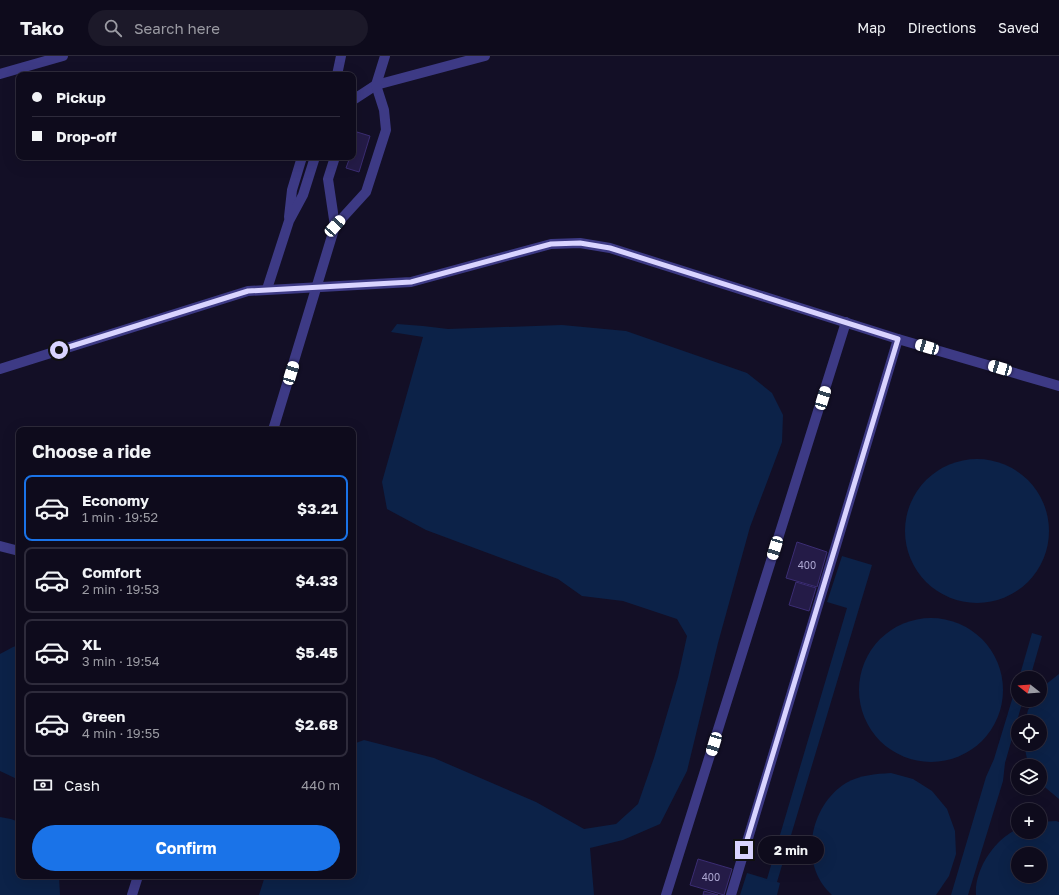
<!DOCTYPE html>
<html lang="en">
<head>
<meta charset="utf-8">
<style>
	:root { --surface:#0e0b1c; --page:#1c1929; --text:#f1f3f6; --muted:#9b9ba3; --line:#2e2b3b; --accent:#1a73e8 }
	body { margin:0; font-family:"Golos Text",sans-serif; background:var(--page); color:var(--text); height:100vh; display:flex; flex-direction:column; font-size:15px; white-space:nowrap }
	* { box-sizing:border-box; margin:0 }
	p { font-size:13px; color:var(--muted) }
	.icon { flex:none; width:22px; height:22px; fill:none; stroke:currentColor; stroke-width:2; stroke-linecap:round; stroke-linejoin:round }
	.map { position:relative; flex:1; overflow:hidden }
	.sheet { position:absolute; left:16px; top:371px; width:340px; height:452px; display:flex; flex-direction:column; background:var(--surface); border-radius:8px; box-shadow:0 4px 16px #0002,0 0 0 1px var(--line) }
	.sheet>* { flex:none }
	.guide { position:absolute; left:16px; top:16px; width:340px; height:88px; border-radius:8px; box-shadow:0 4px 16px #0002,0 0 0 1px var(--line); display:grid; align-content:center; height:88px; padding:0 16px; background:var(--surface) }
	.needle { width:26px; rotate:287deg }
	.fabs { position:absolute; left:1011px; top:615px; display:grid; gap:8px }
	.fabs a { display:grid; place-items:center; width:36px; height:36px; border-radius:50%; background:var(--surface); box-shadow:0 4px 16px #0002,0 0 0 1px var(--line); font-size:20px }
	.end { position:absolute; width:18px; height:18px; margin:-9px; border:5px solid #d9d4ff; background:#111; box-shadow:0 0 0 2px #111 }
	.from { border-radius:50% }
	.bubble { position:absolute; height:28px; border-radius:14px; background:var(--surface); box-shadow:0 4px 16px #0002,0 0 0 1px var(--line); font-size:13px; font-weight:700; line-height:28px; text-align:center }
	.car { position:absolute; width:12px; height:24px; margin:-12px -6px; border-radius:5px; box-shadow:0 0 3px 1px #0007; background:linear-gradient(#fff 24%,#345 0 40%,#fff 0 76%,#345 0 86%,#fff 0) }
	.guide b { display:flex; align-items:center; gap:14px; height:38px; font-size:15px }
	.guide b+b { border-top:1px solid var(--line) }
	.guide i { width:10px; height:10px; background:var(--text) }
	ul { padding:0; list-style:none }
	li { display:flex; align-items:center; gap:12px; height:66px; margin:0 8px 6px; padding:0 8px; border:2px solid var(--line); border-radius:8px }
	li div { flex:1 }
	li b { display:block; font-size:15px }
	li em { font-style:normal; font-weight:700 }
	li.selected { border-color:var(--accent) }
	li>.icon { width:36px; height:36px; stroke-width:1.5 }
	h2 { padding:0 16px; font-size:18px; line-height:48px }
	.pay { display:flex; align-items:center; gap:10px; height:44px; padding:0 16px; font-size:15px }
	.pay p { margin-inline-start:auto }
	.primary-button { display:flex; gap:8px; margin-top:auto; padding:8px 16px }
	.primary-button a { flex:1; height:46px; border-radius:24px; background:var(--accent); color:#fff; font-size:16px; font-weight:700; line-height:46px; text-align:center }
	header { display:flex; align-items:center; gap:24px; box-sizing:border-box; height:56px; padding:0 20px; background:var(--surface); border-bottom:1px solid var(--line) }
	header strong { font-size:19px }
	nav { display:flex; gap:22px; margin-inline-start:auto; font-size:14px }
	.search { width:280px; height:36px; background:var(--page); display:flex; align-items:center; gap:10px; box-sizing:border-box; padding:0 14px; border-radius:22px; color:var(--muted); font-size:15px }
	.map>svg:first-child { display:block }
</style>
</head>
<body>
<header>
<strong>Tako</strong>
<div class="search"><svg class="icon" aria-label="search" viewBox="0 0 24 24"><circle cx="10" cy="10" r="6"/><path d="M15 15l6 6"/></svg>Search here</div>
<nav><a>Map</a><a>Directions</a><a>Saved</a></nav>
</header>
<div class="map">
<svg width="1059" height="839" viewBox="0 0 1059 839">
	<rect width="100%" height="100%" fill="#130f26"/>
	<g fill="#0c2248" fill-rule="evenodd">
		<path d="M397 268 423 270 448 273 562 269 626 275 747 317 772 337 783 359 782 386 750 471 718 587 687 715 660 768 623 784 590 792 594 839H259L265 820H353V688L364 684 434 702 536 746 584 773 616 768 638 748 654 702 678 621 687 580 677 563 623 545 582 540 558 523 426 474 387 453 382 426 423 281 391 276Z"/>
		<circle cx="977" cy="475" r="72"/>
		<path d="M842 500 872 509 777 826 780 827 777 839H740L747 817 767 823 847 552 827 546Z"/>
		<circle cx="931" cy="634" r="72"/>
		<path d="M1032 577 1042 580 1030 622H1019Z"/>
		<path d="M19 589V724L0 715V598L13 591Z"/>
		<path d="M1059 618V743L1040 727V710H1030L1027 703 1024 688H1040V666H1025L1028 654 1034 644H1040V633Z"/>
		<path d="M1018 624V644H1023L1005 707 1003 725 968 839H951L986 721 994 703Z"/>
		<path d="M891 717 913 723 932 735 947 753 955 775 956 798 949 820 936 839H832C798 809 809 750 846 727 860 719 875 718 891 717Z"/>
		<path d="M0 761 11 763 19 766V820H59L60 839H0Z"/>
		<path d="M1056 765 1059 766V839H976C974 814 995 782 1018 773V776H1040V766ZM1018 798H1040V820H1018Z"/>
	</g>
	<g fill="#241b47" stroke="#3b2d73">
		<path d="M357 76 370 80 359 116 346 112 350 101H353V91Z"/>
		<path d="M797 486 827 496 817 531 786 522Z"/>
		<path d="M796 526 816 532 809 555 789 549Z"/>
		<path d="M698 803 732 813 724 839 690 829Z"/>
		<path d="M704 835 718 839H703Z"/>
	</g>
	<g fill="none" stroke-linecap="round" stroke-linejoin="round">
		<g stroke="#3d3a85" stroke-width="10">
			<path d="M337 19 341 0"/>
			<path d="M353 44 376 29 485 0"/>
			<path d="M289 161 292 134 302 101"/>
			<path d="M335 170 366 136 386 74 384 54 376 29 385 0"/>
			<path d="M267 233 289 165 303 139 315 101"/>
			<path d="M0 313 248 235 411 226 551 188 580 187 610 192 898 283 1059 330"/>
			<path d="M273 374 335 170 328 123 335 101"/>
			<path d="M0 490 19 495"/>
			<path d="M132 839 138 820"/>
			<path d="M666 839 846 266"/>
			<path d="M731 839 898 283"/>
		</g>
		<path stroke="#3d3a85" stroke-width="10" d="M0 18 63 0"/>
	</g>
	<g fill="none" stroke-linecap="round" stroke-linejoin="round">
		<path stroke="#d9d4ff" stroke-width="5" d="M59 294 248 235 411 226 551 188 580 187 610 192 898 283 744 794"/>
	</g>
	<g text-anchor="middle" stroke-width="3" stroke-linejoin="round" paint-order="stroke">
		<g font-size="10" fill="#aca6d1">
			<text x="807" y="513">400</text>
			<text x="711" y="825">400</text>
		</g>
	</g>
</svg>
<div class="fabs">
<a><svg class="needle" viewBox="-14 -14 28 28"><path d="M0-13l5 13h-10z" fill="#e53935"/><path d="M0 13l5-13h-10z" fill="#9b9ba3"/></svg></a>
<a><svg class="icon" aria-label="locate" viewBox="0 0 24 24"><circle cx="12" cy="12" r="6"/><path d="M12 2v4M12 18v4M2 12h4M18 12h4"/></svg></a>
<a><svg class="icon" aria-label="layers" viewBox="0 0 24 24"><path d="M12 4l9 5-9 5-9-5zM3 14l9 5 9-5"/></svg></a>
<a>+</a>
<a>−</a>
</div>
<i class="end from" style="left:59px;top:294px"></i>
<i class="end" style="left:744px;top:794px"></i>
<div class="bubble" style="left:758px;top:780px;width:66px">2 min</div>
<i class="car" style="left:335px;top:170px;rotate:42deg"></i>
<i class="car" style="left:927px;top:291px;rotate:286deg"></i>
<i class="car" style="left:1000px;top:312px;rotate:286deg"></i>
<i class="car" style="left:291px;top:317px;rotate:17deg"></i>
<i class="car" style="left:823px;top:342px;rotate:17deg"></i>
<i class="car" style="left:775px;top:492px;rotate:197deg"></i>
<i class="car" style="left:714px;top:688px;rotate:197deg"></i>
<div class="guide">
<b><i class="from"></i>Pickup</b>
<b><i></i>Drop-off</b>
</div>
<section class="sheet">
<h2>Choose a ride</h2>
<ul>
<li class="selected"><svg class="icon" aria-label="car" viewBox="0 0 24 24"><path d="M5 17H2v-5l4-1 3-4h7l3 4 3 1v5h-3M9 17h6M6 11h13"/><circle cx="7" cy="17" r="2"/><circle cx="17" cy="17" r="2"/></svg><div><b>Economy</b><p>1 min · 19:52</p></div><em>$3.21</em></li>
<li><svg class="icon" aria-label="car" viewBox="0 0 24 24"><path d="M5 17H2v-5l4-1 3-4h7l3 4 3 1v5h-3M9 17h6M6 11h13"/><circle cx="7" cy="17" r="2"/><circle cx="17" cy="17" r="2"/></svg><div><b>Comfort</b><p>2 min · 19:53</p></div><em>$4.33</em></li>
<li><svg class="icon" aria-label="car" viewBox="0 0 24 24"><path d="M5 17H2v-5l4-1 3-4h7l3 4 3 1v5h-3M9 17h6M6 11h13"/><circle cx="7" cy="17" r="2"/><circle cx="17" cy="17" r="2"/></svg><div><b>XL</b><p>3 min · 19:54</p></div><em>$5.45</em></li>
<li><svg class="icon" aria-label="car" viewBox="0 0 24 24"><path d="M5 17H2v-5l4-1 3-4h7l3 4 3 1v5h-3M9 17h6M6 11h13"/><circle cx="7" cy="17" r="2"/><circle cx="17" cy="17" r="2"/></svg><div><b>Green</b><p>4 min · 19:55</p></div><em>$2.68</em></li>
</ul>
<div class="pay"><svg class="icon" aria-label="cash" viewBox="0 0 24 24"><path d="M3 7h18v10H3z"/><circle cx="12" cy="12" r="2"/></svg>Cash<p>440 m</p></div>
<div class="primary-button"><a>Confirm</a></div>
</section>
</div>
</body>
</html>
